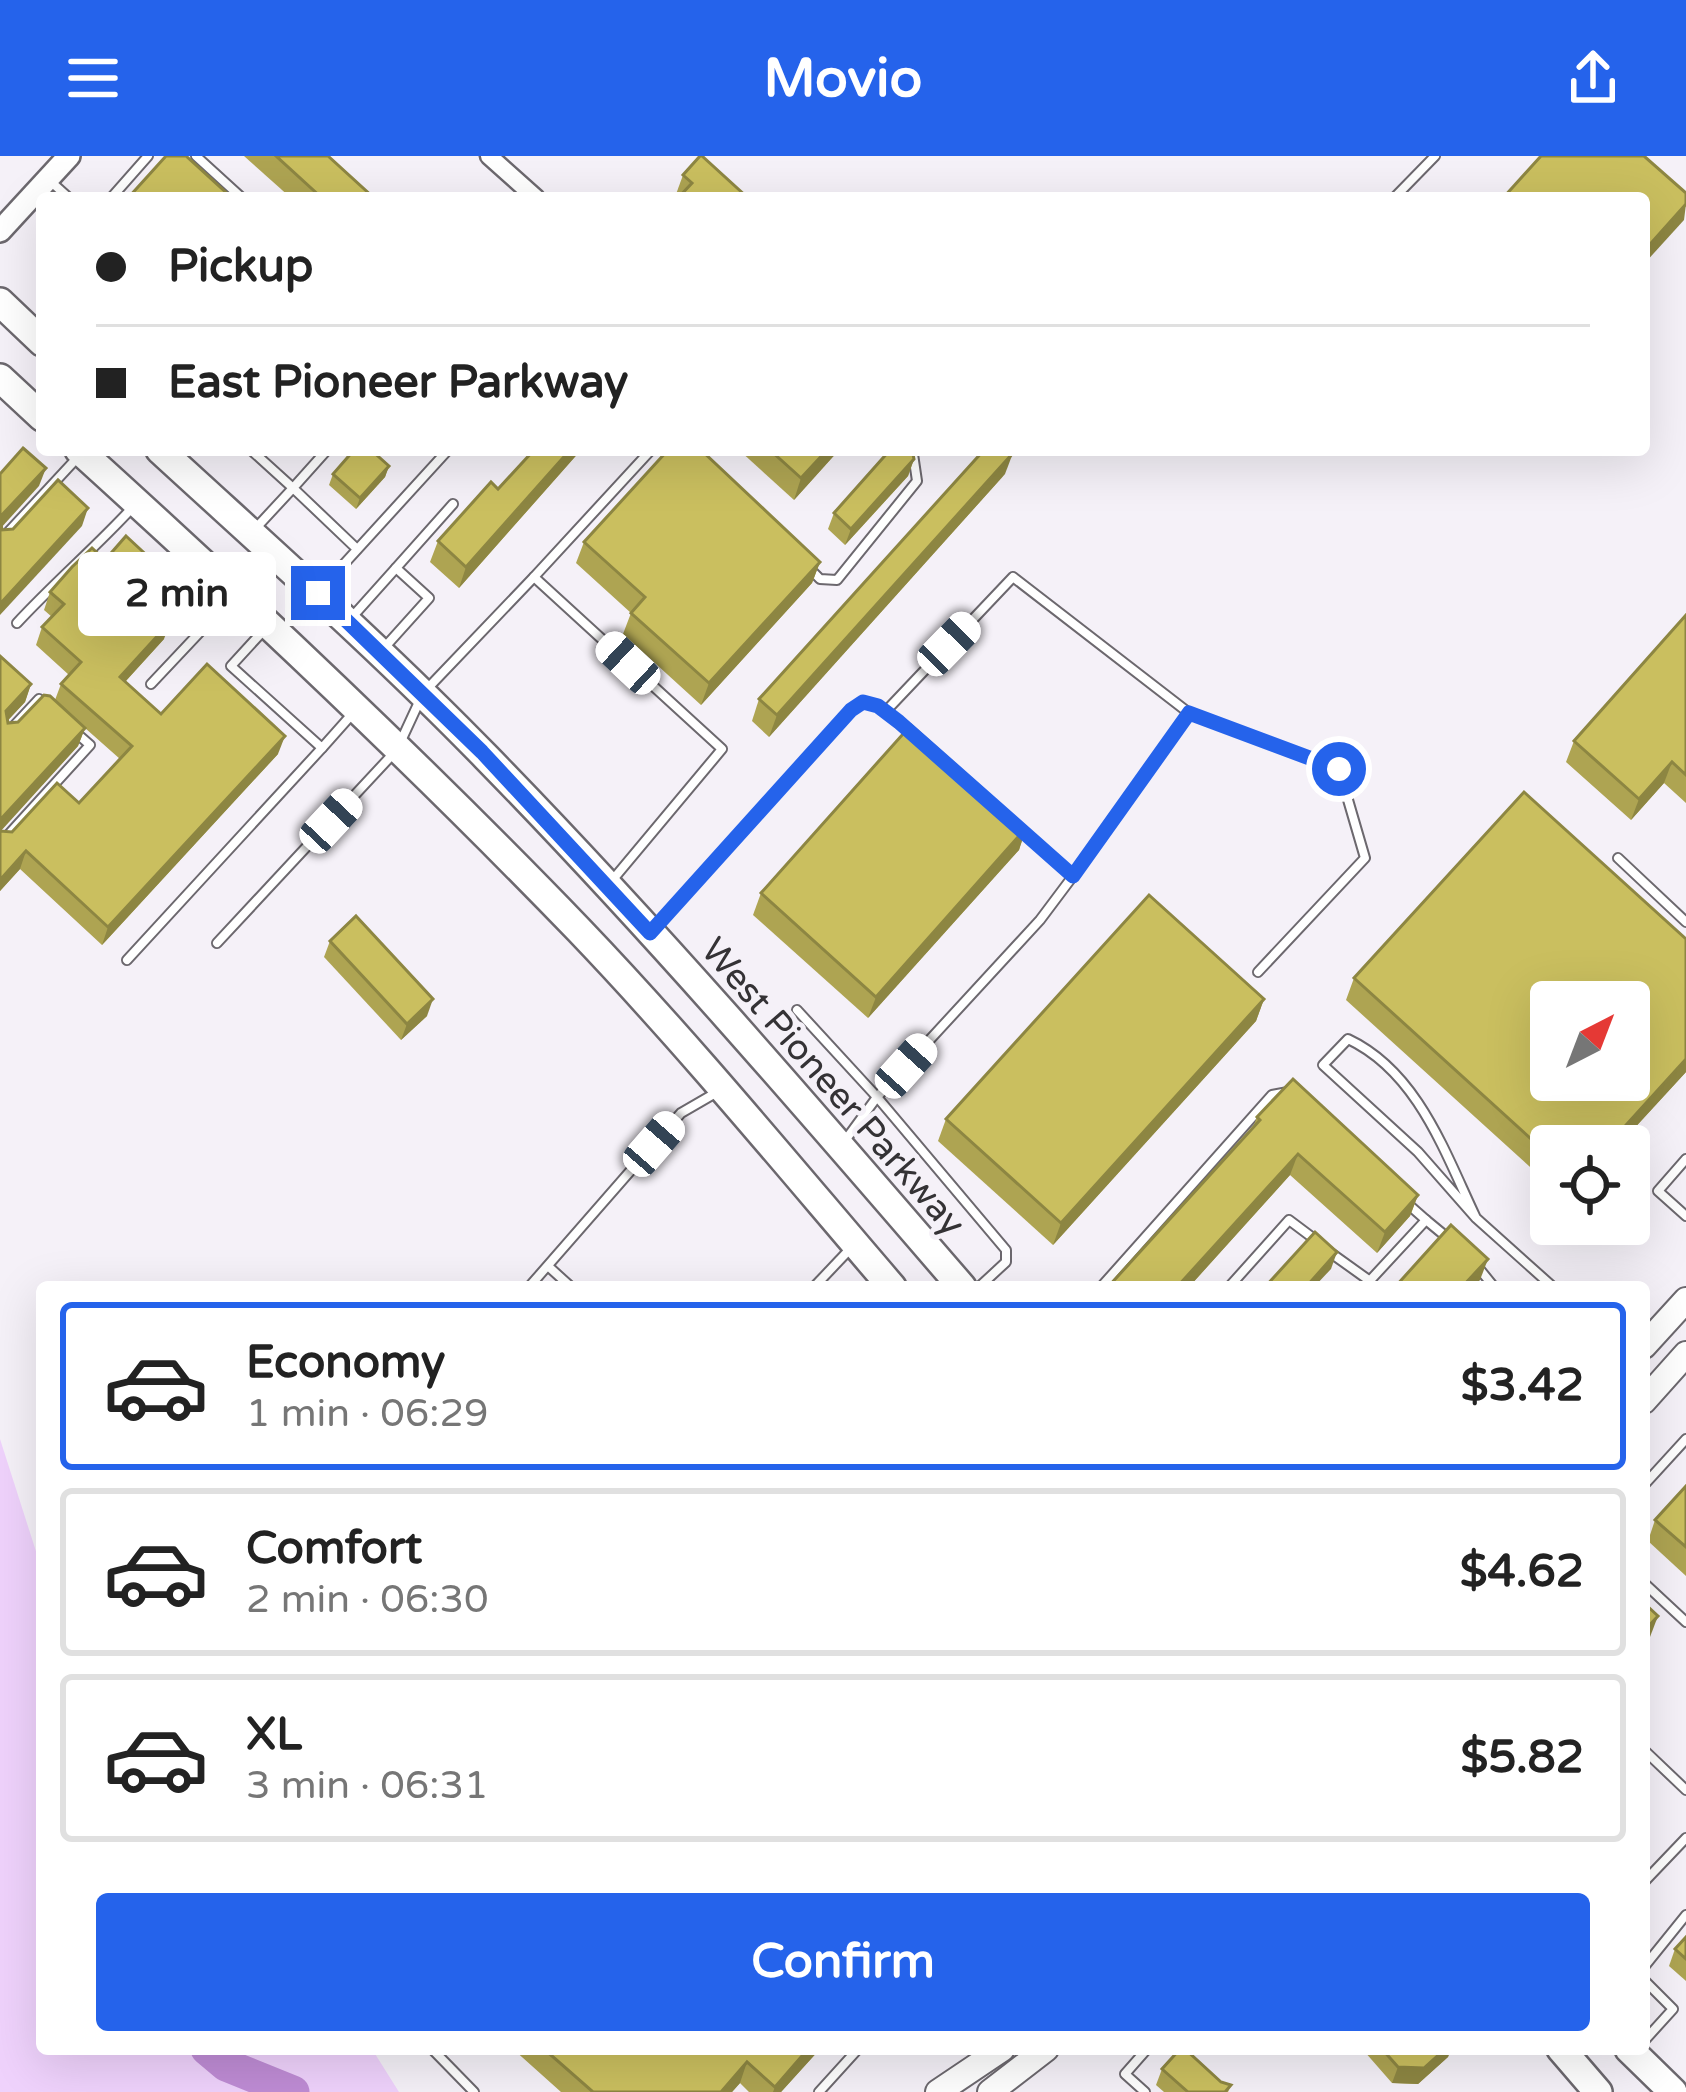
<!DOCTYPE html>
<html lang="en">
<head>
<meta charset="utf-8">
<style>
	:root { --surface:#fff; --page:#f2f2f2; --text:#222; --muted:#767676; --line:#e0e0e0; --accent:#2563eb }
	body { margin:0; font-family:"Varela Round",sans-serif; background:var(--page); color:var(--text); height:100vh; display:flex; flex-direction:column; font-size:45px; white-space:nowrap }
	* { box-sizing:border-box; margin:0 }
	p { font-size:39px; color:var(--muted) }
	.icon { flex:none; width:66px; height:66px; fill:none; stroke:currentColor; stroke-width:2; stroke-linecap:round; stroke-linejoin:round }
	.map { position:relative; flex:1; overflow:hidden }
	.side { position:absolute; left:36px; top:1125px; width:1614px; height:774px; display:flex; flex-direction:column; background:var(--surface); border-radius:12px; box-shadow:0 12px 48px #0002 }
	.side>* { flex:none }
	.hud { position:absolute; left:36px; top:36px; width:1614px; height:264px; border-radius:12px; box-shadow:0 12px 48px #0002; display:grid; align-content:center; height:264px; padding:0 60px; background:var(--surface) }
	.needle { width:78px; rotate:42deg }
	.buttons { position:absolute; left:1530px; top:825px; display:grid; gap:24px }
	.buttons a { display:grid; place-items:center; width:120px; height:120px; border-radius:12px; background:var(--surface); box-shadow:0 12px 48px #0002; font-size:60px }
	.end { position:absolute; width:54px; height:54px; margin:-27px; border:15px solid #2563eb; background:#fff; box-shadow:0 0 0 6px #fff }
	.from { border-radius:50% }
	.bubble { position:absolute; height:84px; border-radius:12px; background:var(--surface); box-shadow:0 12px 48px #0002; font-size:39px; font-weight:700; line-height:84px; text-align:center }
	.car { position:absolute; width:36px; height:72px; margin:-36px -18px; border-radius:15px; box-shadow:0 0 9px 3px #0007; background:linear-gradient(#fff 24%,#345 0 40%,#fff 0 76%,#345 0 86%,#fff 0) }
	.hud b { display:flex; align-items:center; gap:42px; height:114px; font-size:45px }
	.hud b+b { border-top:3px solid var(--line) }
	.hud i { width:30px; height:30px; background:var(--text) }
	ul { padding:21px 0 0; list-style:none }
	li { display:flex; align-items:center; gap:36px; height:168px; margin:0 24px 18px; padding:0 36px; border:6px solid var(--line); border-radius:12px }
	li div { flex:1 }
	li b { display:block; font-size:45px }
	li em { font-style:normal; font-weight:700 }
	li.selected { border-color:var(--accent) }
	li>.icon { width:108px; height:108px; stroke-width:1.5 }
	.button { display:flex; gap:24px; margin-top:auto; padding:24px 60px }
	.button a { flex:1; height:138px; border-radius:12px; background:var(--accent); color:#fff; font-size:48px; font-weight:700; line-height:138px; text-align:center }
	header { display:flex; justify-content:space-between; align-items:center; height:156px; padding:0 60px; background:var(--accent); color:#fff; font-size:54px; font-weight:700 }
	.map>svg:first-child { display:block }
</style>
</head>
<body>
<header><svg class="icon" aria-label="menu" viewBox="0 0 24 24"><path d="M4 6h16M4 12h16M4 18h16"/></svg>Movio<svg class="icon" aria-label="share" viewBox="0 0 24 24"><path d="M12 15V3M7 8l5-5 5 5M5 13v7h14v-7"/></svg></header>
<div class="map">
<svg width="1686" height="1936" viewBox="0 0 1686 1936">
	<rect width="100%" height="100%" fill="#f5f1f8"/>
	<path fill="#efd2fc" d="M0 1283 42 1414V1893H372L399 1936H0Z"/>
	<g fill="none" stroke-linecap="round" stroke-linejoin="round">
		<path stroke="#bf8cd5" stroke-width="33" d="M207 1893 226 1909 293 1936"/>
		<defs>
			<g id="service">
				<path d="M196 0 242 42"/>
				<path d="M49 24 69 42"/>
				<path d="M111 42 148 0"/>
				<path d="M1394 42 1435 0"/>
				<path d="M251 294 293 332 255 373"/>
				<path d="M327 294 293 332 357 393"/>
				<path d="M0 385 77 302"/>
				<path d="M811 414 820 423 837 424 917 325 913 298 909 294"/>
				<path d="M534 421 651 294"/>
				<path d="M323 431 448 294"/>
				<path d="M353 460 396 412"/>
				<path d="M17 467C54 427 95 392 132 352"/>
				<path d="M264 474 231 510 322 592 354 556"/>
				<path d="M384 492 429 442 396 412 453 348"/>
				<path d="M151 528 232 442"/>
				<path d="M427 533 534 421 722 593 610 727"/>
				<path d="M885 556 1013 421 1189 557 1339 613 1365 702 1258 816"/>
				<path d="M11 573 39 543"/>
				<path d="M400 587 419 546"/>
				<path d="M0 688 90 589 74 575"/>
				<path d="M1618 702 1686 766"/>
				<path d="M1073 720 1189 557"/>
				<path d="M656 771 851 554 863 546 878 550 915 580"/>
				<path d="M217 787 392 599"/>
				<path d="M127 804 322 592"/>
				<path d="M797 854 877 941 1006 1094V1106L979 1131"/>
				<path d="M844 986 877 941 1040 764 1073 720 1020 673"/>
				<path d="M1686 1003 1658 1035 1686 1060"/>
				<path d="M1409 1049 1426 1064"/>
				<path d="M1476 1062C1445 997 1418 916 1348 883L1323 909 1418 996 1476 1062 1553 1131"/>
				<path d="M1328 1095 1370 1125"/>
				<path d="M1477 1110 1494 1131"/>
				<path d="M549 1111 571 1131"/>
				<path d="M529 1131 681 957 719 935"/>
				<path d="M814 1131 850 1093"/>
				<path d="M1101 1131 1272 939 1288 936"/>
				<path d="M1229 1131 1289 1064 1317 1085"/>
				<path d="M1364 1131 1426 1064 1449 1083"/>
				<path d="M1644 1329 1686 1283"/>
				<path d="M1644 1427 1686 1466"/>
				<path d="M1644 1594 1686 1634"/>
				<path d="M1644 1726 1686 1682"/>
				<path d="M1644 1811 1686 1759"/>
				<path d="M1644 1824 1673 1853 1644 1885"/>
				<path d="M432 1893 474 1936"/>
				<path d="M819 1936 858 1893"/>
				<path d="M1145 1936 1125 1918 1147 1893"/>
			</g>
			<path id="minor" d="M489 0 536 42"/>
			<path id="tertiary" d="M0 75 69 0"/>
			<g id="secondary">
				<path d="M1644 1190 1686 1144"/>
				<path d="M1644 1245 1686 1198"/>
				<path d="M938 1936 1002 1893"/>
				<path d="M990 1936 1046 1893"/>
			</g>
			<g id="primary">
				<path d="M0 146 42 186"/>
				<path d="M0 222 42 261"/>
				<path d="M79 294C250 449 419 608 579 774 689 889 789 1011 892 1131"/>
				<path d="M160 294C270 395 382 494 486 601 652 771 807 951 962 1131"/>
				<path d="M1561 1893 1598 1936"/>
				<path d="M1629 1893 1673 1936"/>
			</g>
		</defs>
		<use href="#service" stroke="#6c686e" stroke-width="12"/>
		<use href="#minor" stroke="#6c686e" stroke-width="21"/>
		<use href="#tertiary" stroke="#6c686e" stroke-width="26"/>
		<use href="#secondary" stroke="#6c686e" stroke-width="28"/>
		<use href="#primary" stroke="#6c686e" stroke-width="32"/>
		<use href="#service" stroke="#fff" stroke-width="8"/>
		<use href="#minor" stroke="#fff" stroke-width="16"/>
		<use href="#tertiary" stroke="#fff" stroke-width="21"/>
		<use href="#secondary" stroke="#fff" stroke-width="24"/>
		<use href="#primary" stroke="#fff" stroke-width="27"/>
	</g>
	<g fill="#aea452" fill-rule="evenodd">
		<path d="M244 0H328L374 42H291Z"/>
		<path d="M683 19 748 42H676L675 41Z"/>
		<path d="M534 294H581L459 432 430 406 438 385 498 333Z"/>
		<path d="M739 294H839L794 344Z"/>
		<path d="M914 303 908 320 845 389 828 373 834 357Z"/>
		<path d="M389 310 385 321 356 353 329 329 333 318Z"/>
		<path d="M1005 318 769 581 752 565 759 543Z"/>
		<path d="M584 386 820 406 812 427 701 549 623 478 631 457 576 407Z"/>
		<path d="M105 404 147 424 137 435 164 483 125 526 161 558 278 598 102 789 20 713 0 735V500L31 528 25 546 7 565 8 567 18 566 55 544 61 528 69 519 36 489 42 471 52 461 44 454 50 436ZM85 572 120 603 79 647 12 676 0 675 78 590Z"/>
		<path d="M1686 459V647L1664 627 1631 664 1566 606 1574 585Z"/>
		<path d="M1026 672 1019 694 868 862 753 759 761 737Z"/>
		<path d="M1686 783V916L1618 990H1551V1030L1346 844 1354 822Z"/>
		<path d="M330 785 427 860 401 884 324 801Z"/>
		<path d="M1264 843 1256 865 1053 1089 938 985 946 963Z"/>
		<path d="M1257 961 1418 1039 1410 1060 1377 1097 1290 1019 1189 1131H1108L1253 971Z"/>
		<path d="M1686 1330V1420L1648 1385 1655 1364Z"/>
		<path d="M1686 1781V1825L1669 1810 1675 1793Z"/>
		<path d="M513 1893H820L781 1936H749L740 1927 732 1936H561Z"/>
		<path d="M1365 1893H1451L1448 1901 1418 1928 1392 1927 1364 1895Z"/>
		<path d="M1162 1913 1221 1926 1231 1929 1228 1936H1164L1156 1929Z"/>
	</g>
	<g fill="#8d8642">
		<path d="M1686 48 1684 64 1644 108V95Z"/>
		<path d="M570 294H581L459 432 466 411Z"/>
		<path d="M827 294H839L794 344 801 322Z"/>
		<path d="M1013 297 1005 318 769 581 777 559Z"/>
		<path d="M914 303 908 320 845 389 851 373Z"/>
		<path d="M389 310 385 321 356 353 360 342Z"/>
		<path d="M46 312 39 330 0 373V361Z"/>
		<path d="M88 352 82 370 0 459V448Z"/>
		<path d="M154 406 147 424 125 448 132 430Z"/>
		<path d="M820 406 812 427 701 549 709 527Z"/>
		<path d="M171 465 164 483 113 539 120 521Z"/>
		<path d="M31 528 25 546 0 573 6 555Z"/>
		<path d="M85 572 78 590 0 676V664Z"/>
		<path d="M285 580 278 598 102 789 108 771Z"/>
		<path d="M1672 606 1664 627 1631 664 1639 643Z"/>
		<path d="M1026 672 1019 694 868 862 876 841Z"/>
		<path d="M26 695 20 713 0 735V724Z"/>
		<path d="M433 843 427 860 401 884 407 868Z"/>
		<path d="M1264 843 1256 865 1053 1089 1061 1067Z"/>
		<path d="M1686 903V916L1618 990H1607Z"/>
		<path d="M1298 998 1290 1019 1189 1131H1177Z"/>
		<path d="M1418 1039 1410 1060 1377 1097 1385 1076Z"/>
		<path d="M1337 1096 1331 1113 1314 1131H1306Z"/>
		<path d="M1488 1103 1480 1124 1474 1131H1462Z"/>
		<path d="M1658 1460 1650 1481 1644 1488V1475Z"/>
		<path d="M808 1893H820L781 1936H773L775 1931Z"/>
		<path d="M1445 1893H1451L1448 1901 1418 1928 1392 1927 1398 1911Z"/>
		<path d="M747 1906 740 1927 732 1936H721Z"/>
	</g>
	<g fill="#cabf5f" stroke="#8d8642" stroke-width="3" fill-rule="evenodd">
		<path d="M166 0H186L232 42H128Z"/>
		<path d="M276 0H328L374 42H322Z"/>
		<path d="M700 0H702L748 42H678L692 27 683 19Z"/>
		<path d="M1541 0H1644L1686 37V48L1644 95V42H1503Z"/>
		<path d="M23 292 46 312 0 361 2 374 13 373 58 324 88 352 0 448V318Z"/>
		<path d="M354 294H371L389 310 360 342 333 318Z"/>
		<path d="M534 294H570L466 411 438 385 491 326 498 333Z"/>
		<path d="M668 294H701L820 406 709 527 631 457 645 441 584 386Z"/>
		<path d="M770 294H827L801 322Z"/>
		<path d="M890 294H912L914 303 851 373 834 357Z"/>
		<path d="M984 294H1010L1013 297 777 559 759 543Z"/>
		<path d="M126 380 154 406 132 430 171 465 120 521 161 558 207 508 285 580 108 771 26 695 0 724V500L31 528 6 555 8 567 18 566 44 539 50 540 85 572 0 664V675L12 676 57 627 79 647 132 590 61 528 81 506 42 471 64 448 50 436 72 411 92 392 105 404Z"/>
		<path d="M1686 459V619L1672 606 1639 643 1574 585Z"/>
		<path d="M911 569 1026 672 876 841 761 737Z"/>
		<path d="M1524 636 1686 783V903L1607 990H1551V1001L1354 822ZM1551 846H1629V924H1551Z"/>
		<path d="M1149 739 1264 843 1061 1067 946 963Z"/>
		<path d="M356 760 433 843 407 868 330 785Z"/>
		<path d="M1293 923 1418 1039 1385 1076 1298 998 1177 1131H1108L1260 964 1257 961Z"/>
		<path d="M1451 1069 1488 1103 1462 1131H1395Z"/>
		<path d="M1315 1076 1337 1096 1306 1131H1265Z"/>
		<path d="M1686 1330V1391L1655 1364Z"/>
		<path d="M1644 1447 1658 1460 1644 1475Z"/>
		<path d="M1686 1781V1803L1675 1793Z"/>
		<path d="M544 1893H808L775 1931 747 1906 721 1936H593Z"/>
		<path d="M1180 1893H1185L1221 1926 1231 1929 1225 1936H1188L1162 1913Z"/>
		<path d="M1382 1893H1445L1424 1912 1398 1911Z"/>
	</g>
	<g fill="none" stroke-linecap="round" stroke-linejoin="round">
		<path stroke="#2563eb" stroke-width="15" d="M318 437 482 596 650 777 851 554 863 546 878 550 899 566 1073 720 1189 557 1339 613"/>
	</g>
	<g text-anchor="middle" stroke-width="10" stroke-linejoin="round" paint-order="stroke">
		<g font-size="36" fill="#343235" stroke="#f5f1f8">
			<text transform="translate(834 930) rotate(49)" y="13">West Pioneer Parkway</text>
		</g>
	</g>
</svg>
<div class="buttons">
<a><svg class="needle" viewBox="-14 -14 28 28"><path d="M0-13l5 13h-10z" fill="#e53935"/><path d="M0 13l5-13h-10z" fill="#767676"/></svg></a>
<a><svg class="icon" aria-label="locate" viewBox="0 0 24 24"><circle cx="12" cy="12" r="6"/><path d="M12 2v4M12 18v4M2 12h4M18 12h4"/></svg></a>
</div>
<i class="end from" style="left:1339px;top:613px"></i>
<i class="end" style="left:318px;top:437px"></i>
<div class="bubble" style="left:78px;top:396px;width:198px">2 min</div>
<i class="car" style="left:949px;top:488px;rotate:44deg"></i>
<i class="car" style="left:628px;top:507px;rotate:313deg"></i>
<i class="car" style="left:331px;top:665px;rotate:43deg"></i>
<i class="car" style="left:906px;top:910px;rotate:42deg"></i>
<i class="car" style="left:654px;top:988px;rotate:41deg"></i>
<div class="hud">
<b><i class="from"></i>Pickup</b>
<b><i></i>East Pioneer Parkway</b>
</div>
<section class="side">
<ul>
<li class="selected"><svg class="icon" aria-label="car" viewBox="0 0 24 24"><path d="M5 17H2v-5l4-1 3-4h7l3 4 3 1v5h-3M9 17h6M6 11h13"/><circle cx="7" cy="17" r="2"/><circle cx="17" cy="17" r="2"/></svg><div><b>Economy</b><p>1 min · 06:29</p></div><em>$3.42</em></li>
<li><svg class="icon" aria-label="car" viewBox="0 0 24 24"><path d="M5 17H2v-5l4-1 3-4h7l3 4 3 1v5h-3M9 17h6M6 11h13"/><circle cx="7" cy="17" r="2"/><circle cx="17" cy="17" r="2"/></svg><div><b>Comfort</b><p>2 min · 06:30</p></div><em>$4.62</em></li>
<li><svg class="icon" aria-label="car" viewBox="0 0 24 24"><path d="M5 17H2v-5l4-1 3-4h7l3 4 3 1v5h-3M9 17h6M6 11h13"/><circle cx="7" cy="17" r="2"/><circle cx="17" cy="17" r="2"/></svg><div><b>XL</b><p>3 min · 06:31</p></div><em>$5.82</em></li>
</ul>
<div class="button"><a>Confirm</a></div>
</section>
</div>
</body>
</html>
